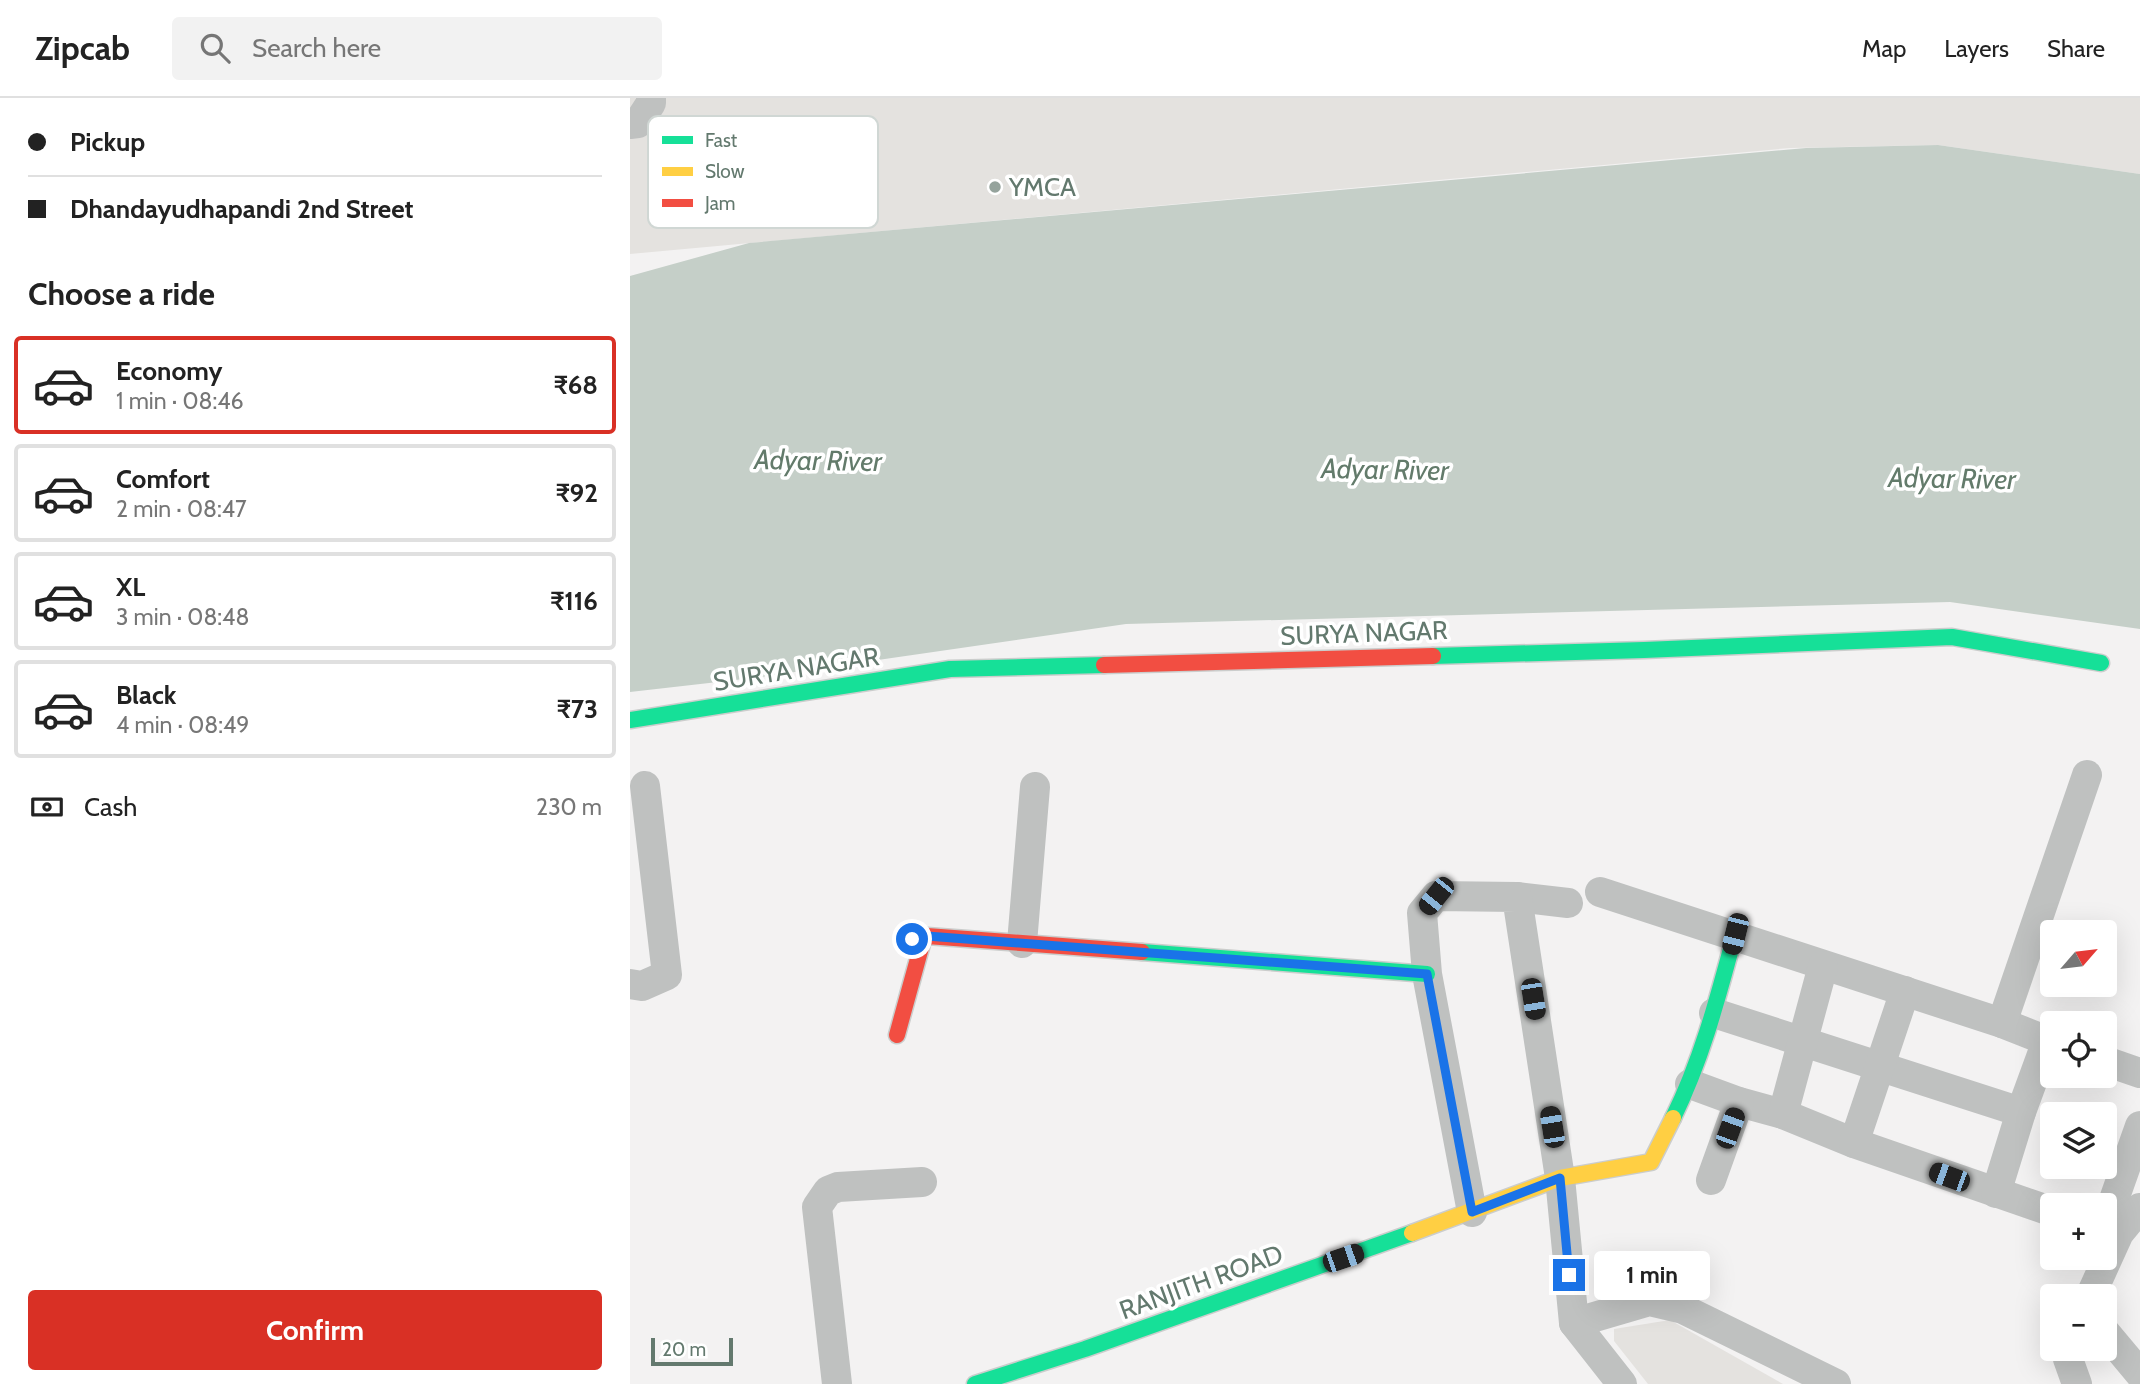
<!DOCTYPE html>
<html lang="en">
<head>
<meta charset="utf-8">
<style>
	:root { --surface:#fff; --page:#f2f2f2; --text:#222; --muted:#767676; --line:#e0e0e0; --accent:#d93025 }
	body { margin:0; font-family:Cabin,sans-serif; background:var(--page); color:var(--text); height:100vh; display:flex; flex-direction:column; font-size:26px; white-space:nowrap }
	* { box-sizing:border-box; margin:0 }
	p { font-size:23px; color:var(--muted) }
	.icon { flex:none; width:38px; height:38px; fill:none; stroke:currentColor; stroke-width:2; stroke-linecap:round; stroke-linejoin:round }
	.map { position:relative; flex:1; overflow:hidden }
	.details { display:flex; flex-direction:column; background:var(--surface); width:630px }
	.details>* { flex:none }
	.guide { display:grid; align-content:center; height:154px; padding:0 28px; background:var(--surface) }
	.needle { width:46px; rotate:62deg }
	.fabs { position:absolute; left:1410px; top:822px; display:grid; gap:14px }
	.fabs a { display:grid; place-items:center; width:77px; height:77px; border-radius:7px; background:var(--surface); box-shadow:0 7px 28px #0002; font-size:35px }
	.scale { position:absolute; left:21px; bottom:18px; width:82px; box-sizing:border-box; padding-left:7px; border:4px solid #63796e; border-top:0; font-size:19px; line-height:24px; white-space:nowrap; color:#63796e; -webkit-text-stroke:5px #fff; paint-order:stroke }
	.end { position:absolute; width:32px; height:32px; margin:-16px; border:9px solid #1a73e8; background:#fff; box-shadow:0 0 0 4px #fff }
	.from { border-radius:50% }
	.bubble { position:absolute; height:49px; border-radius:7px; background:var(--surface); box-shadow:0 7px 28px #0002; font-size:23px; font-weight:700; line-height:49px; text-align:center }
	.car { position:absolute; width:21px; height:42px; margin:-21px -10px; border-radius:9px; box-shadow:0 0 5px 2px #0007; background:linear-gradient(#222 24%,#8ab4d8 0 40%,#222 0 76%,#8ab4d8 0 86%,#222 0) }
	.guide b { display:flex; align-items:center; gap:24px; height:66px; font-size:26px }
	.guide b+b { border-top:2px solid var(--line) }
	.guide i { width:18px; height:18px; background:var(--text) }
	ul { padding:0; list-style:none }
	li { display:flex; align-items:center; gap:21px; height:98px; margin:0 14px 10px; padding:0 14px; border:4px solid var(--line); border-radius:7px }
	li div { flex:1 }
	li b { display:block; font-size:26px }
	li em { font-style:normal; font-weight:700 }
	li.selected { border-color:var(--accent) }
	li>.icon { width:63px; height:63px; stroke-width:1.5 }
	h2 { padding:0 28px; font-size:32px; line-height:84px }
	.pay { display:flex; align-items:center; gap:18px; height:77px; padding:0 28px; font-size:26px }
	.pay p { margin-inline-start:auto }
	.action { display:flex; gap:14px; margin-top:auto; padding:14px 28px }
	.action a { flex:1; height:80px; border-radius:7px; background:var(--accent); color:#fff; font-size:28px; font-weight:700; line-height:80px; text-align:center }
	header { display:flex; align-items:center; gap:42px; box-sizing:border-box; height:98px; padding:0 35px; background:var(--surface); border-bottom:2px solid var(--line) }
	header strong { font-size:33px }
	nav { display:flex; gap:38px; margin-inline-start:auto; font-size:24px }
	.search { width:490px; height:63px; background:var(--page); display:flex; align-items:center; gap:18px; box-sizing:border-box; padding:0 24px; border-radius:7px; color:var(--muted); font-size:26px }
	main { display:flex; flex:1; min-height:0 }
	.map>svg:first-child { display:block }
</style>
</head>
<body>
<header>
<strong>Zipcab</strong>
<div class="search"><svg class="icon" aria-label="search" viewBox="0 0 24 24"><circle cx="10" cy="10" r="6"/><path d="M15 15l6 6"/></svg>Search here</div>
<nav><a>Map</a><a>Layers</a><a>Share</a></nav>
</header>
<main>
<section class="details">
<div class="guide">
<b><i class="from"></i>Pickup</b>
<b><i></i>Dhandayudhapandi 2nd Street</b>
</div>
<h2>Choose a ride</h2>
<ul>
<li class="selected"><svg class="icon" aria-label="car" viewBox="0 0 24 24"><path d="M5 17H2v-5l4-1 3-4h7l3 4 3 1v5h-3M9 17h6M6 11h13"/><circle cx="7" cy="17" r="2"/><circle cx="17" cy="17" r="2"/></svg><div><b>Economy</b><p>1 min · 08:46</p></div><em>₹68</em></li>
<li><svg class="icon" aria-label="car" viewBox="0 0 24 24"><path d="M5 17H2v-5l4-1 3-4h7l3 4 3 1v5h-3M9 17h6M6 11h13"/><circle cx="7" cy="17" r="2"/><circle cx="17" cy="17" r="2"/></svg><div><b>Comfort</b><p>2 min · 08:47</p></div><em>₹92</em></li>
<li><svg class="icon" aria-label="car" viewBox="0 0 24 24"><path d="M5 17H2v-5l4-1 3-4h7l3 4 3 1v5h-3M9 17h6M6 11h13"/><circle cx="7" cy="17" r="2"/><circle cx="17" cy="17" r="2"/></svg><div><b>XL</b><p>3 min · 08:48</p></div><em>₹116</em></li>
<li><svg class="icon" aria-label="car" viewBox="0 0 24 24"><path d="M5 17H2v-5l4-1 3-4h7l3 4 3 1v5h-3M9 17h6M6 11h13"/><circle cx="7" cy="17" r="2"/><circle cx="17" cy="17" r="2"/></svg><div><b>Black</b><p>4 min · 08:49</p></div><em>₹73</em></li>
</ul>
<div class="pay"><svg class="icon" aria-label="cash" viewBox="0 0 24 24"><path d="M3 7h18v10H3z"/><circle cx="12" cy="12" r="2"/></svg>Cash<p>230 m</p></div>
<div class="action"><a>Confirm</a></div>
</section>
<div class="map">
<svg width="1510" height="1286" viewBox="0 0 1510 1286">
	<rect width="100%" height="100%" fill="#f3f2f2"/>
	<g fill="#e4e2df">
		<path d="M0 0H1510V76L1308 47 1160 50 0 156Z"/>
		<path d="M1040 1222 1153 1286H1018L984 1243V1231Z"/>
	</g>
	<path fill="#c5cfc8" d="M1308 47 1510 76V531L1320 504 496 526 123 580 0 594V178L119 145 1176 50Z"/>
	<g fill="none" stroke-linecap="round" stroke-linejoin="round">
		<defs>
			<g id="fast">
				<path d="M803 558 1014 552 1322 539 1471 565"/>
				<path d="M0 622 320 571 474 567"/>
				<path d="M512 854 797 876"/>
				<path d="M1043 1020C1072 961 1088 899 1105 836"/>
				<path d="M345 1286 455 1251 782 1135"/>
			</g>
			<path id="slow" d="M782 1135 930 1080 1021 1064 1043 1020"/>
			<g id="jam">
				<path d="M474 567 803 558"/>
				<path d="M267 937 292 846 282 841 297 838 512 854"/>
			</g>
		</defs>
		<use href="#fast" stroke="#cbcdcc" stroke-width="19"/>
		<use href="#slow" stroke="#cbcdcc" stroke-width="19"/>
		<use href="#jam" stroke="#cbcdcc" stroke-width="19"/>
		<g stroke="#bfc1c0" stroke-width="30">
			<path d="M0 26 8 25 21 5V0"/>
			<path d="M970 794 1372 925 1423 945"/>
			<path d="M887 799 938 805"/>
			<path d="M392 845 405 689"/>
			<path d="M0 886 12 888 37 877 15 688"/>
			<path d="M1084 915 1391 1014"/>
			<path d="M1372 925 1457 677"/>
			<path d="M1475 963 1510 975"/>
			<path d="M1060 986 1109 1004 1153 1016 1224 1045 1423 1114"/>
			<path d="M1153 1016 1193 868"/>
			<path d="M1224 1045 1275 893"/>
			<path d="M1081 1082 1109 1004"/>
			<path d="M1366 1095 1391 1014 1417 943"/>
			<path d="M842 1114 797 876 792 815 806 798 887 799 930 1080 944 1225 992 1286"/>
			<path d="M1475 1127 1510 1028"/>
			<path d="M1460 1199 1489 1135 1510 1110"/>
			<path d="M944 1225 1019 1203 1053 1211 1206 1286"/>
			<path d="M1475 1234 1510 1276"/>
			<path d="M1439 1251 1438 1261 1447 1286"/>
			<path d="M207 1286 187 1109 198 1093 208 1089 292 1084"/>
		</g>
		<use href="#fast" stroke="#16e098" stroke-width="16"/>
		<use href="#slow" stroke="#ffcf43" stroke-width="16"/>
		<use href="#jam" stroke="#f24e42" stroke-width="16"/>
	</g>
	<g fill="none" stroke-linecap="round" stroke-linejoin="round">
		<path stroke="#1a73e8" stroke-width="9" d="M282 841 297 838 797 876 842 1114 930 1080 939 1177"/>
	</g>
	<circle fill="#95a39c" stroke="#fff" stroke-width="2.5" cx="365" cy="89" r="7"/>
	<g text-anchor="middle" stroke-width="7" stroke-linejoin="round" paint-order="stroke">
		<g font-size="26" fill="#63796e" stroke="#fff" text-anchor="start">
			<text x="379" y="98">YMCA</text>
		</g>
		<g font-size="26" fill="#63796e" stroke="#fff">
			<text transform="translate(734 535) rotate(-2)" y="9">SURYA NAGAR</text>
			<text transform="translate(166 571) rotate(-9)" y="9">SURYA NAGAR</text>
			<text transform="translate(571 1184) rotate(-20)" y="9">RANJITH ROAD</text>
		</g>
		<g font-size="28" font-style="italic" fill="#637b6b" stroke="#fff">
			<text transform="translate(188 362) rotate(1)" y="10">Adyar River</text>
			<text transform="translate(755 371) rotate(1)" y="10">Adyar River</text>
			<text transform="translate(1322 380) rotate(1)" y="10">Adyar River</text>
		</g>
	</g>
	<rect x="18" y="18" width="230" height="112" rx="10" fill="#fff" stroke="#d0d7d4" stroke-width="2"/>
	<rect x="32" y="38" width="31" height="8" fill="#16e098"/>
	<rect x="32" y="69" width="31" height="9" fill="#ffcf43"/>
	<rect x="32" y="101" width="31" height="8" fill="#f24e42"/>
	<g font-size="19" fill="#63796e">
		<text x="75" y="49">Fast</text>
		<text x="75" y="80">Slow</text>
		<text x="75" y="112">Jam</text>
	</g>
</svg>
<div class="fabs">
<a><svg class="needle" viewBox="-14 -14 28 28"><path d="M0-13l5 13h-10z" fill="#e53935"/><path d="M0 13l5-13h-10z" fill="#767676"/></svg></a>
<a><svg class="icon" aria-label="locate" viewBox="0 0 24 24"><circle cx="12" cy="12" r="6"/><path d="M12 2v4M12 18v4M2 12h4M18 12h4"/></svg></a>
<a><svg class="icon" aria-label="layers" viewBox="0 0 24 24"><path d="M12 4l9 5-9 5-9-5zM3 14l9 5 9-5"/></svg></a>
<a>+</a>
<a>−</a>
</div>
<div class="scale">20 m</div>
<i class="end from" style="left:282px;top:841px"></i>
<i class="end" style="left:939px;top:1177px"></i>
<div class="bubble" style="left:964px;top:1153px;width:116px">1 min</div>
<i class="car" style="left:806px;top:798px;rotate:219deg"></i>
<i class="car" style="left:1105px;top:836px;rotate:194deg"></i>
<i class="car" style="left:903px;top:901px;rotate:171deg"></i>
<i class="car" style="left:922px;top:1029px;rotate:351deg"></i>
<i class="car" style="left:1100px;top:1030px;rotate:20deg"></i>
<i class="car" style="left:1319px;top:1079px;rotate:290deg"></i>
<i class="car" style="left:713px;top:1160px;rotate:71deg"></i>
</div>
</main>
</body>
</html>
